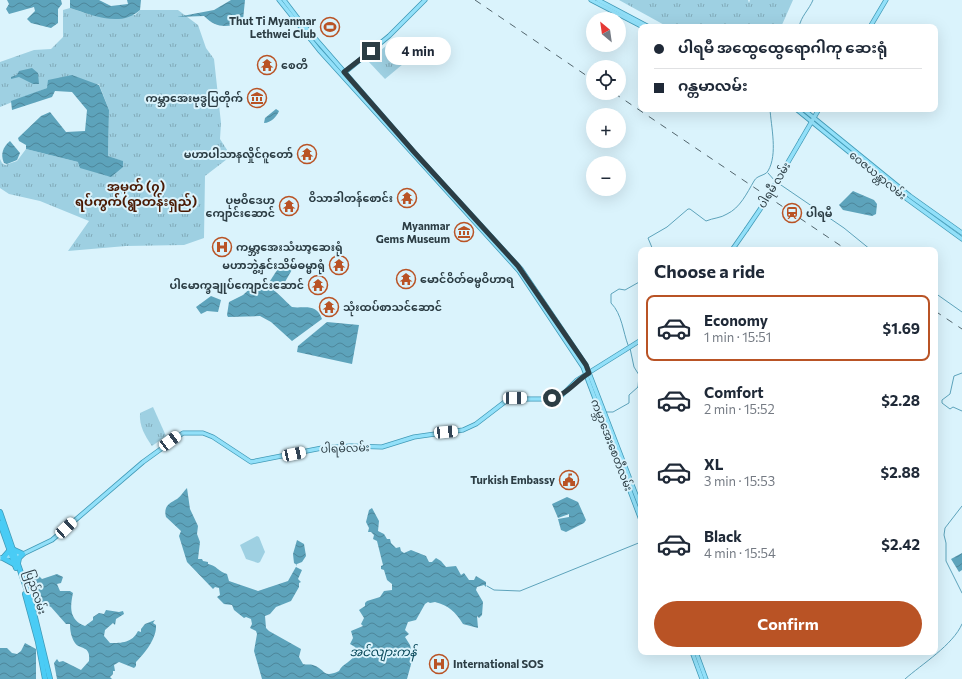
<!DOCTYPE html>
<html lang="en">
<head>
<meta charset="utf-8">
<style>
	:root { --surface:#fff; --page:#f2f2f3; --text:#1f2937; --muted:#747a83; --line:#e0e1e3; --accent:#b95325 }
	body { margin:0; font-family:Commissioner,"Noto Sans Myanmar",sans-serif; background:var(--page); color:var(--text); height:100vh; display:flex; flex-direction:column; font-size:15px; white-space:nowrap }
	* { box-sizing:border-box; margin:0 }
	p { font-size:13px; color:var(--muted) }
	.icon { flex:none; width:22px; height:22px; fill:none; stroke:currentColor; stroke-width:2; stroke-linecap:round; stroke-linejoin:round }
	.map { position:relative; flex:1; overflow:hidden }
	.panel { position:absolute; left:638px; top:247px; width:300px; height:408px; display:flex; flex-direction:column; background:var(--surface); border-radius:8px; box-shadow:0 4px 16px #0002 }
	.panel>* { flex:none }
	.banner { position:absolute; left:638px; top:24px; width:300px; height:88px; border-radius:8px; box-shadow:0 4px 16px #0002; display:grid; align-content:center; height:88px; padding:0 16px; background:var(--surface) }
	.needle { width:26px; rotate:331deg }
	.buttons { position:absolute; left:586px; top:12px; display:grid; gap:8px }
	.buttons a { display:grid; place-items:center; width:40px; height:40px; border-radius:50%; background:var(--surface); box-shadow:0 4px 16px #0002; font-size:20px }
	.end { position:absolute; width:18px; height:18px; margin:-9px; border:5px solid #2c3d44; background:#fff; box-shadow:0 0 0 2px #fff }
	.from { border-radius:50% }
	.bubble { position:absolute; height:28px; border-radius:14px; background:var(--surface); box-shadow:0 4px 16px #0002; font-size:13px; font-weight:700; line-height:28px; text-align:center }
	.car { position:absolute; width:12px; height:24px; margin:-12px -6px; border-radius:5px; box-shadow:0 0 3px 1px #0007; background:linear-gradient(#fff 24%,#345 0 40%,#fff 0 76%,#345 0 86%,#fff 0) }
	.banner b { display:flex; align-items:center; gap:14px; height:38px; font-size:15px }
	.banner b+b { border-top:1px solid var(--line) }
	.banner i { width:10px; height:10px; background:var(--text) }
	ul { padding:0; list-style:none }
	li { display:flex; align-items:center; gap:12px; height:66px; margin:0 8px 6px; padding:0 8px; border:2px solid transparent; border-radius:8px }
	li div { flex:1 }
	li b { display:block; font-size:15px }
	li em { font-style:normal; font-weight:700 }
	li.active { border-color:var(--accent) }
	li>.icon { width:36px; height:36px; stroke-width:1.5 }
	h2 { padding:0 16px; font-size:18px; line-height:48px }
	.action { display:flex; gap:8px; margin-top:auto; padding:8px 16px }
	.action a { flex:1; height:46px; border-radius:24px; background:var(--accent); color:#fff; font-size:16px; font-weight:700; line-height:46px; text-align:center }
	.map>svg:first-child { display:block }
</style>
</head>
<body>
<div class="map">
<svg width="962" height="679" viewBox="0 0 962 679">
	<defs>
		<pattern id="grass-tufts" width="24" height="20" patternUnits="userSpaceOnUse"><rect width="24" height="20" fill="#9ed0e2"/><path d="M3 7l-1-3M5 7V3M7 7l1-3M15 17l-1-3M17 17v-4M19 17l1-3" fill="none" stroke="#81aab9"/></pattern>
		<pattern id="water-waves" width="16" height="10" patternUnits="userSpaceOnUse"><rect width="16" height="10" fill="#5da3bb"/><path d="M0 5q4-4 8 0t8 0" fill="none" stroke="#4d869a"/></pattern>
	</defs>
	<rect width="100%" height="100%" fill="#daf3fc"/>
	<g fill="url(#grass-tufts)">
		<path d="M619 0H748L749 3 750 0H793L781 27H668Z"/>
		<path d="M70 8 91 15H135L140 10H178L198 25 206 48 214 59 221 123 220 139 231 156 205 176 204 238 184 245 126 246 68 251 89 221 40 201 9 194 0 188V159L2 163 5 165 17 161 26 149 78 162 122 161 108 156 109 110 99 84 47 88 0 107V62L34 50 51 49 63 37V10Z"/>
		<path d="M387 45 403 64 385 79 368 61Z"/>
		<path d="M153 407 166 436 152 446C145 436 139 426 140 413Z"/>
	</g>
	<path fill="#9ed0e2" d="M257 536 259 537 265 552 260 562 258 563 246 559 240 545Z"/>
	<g fill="url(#water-waves)">
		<path d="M7 0H61L62 4 58 9V23L51 28 31 23 27 19 35 11 34 7 9 14 6 9 9 4Z"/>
		<path d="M70 0H99L111 6 128 4 127 0H141L140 10C121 28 92 15 70 8Z"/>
		<path d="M231 0H245L243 20 240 24C224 27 216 28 204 16L177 17 214 10Z"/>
		<path d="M32 68 38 73 39 84H33L19 77 11 79V77L17 75 19 71Z"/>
		<path d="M72 75 99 85 109 110 108 156 123 161V167L111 177 80 168 78 162 26 149V145L19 141 18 138 41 116 50 112 66 132 85 131 87 110 72 92 55 91 52 97 12 110 11 101 47 88 48 80Z"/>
		<path d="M276 109 279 111C277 116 271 123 264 123L265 118Z"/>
		<path d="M10 141 20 153 17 160 7 164 4 163C0 154 3 147 10 141Z"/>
		<path d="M853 191 874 200 877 204 876 214 872 216 843 210 839 205Z"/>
		<path d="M287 259 293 263V268L282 287 277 288 270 281 281 264Z"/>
		<path d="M256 283C269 282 283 299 292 307 303 309 316 302 322 319L292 341 271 322 260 316 228 317 227 315 229 302 243 295Z"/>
		<path d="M211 296 221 300 218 312 207 311 201 314 196 307Z"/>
		<path d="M327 322 359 325 352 364 297 352 298 346Z"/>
		<path d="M187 488 190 509 198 526 197 534 200 542 198 559H202L203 561 208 562V564C216 565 219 572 227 574L229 581 258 591 288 581 297 565 294 563 293 554 297 540 304 544 306 556 302 562 297 564 296 567 302 570 298 579 301 582 299 583V587L291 601 276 607 270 614 265 616 266 628 269 631 301 649 299 657 303 664C306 665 310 664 313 665 326 669 322 679 339 671 343 663 352 662 356 653L355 647 350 644 353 638 351 631 363 626 361 624 364 618 359 610 365 606V603L367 601 380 597 384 591 392 590V584L387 580 384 570 381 569V566L383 565 377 541 373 539 374 535 371 532H368L369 528 366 522 369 510 372 508 379 521 378 531 384 534 387 539H390L391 543 396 548 400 547 401 551 404 553 411 550 426 556 429 562H432L436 558 441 561 446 567 456 566 461 575 464 573 469 580H474L476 576 486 582V587L484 585 477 587 476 590 483 602 482 615 479 618 477 616 478 628 463 624C455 611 449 606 435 602L430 603 428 602 425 604 416 620 408 622 405 630 409 634 405 637 410 645 413 657 407 679H262L254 651 257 634 256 631 250 628 252 624 251 619 246 617 244 618 234 610 232 605 224 604 217 597 220 595 219 588 215 587 213 589 187 562 179 536 181 531 166 517C163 506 170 503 177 499 181 496 184 491 187 488Z"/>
		<path d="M567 497 578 502 586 520 584 523 566 532 561 530 558 519 569 517V514L558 518 552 504Z"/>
		<path d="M962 553V570L959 572 951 559Z"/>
		<path d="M57 574 63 577 61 583 57 584 60 591H70L73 593C70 607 69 620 85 626L93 620V617L99 613 104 614 106 610 119 612 123 611 124 614 116 619 115 625 113 623 105 630 104 636 110 643C122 643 132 643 138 631L141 632V629L145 624 155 620 153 623 156 625C157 638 145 653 136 662V666L134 668 119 662 114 665 115 671H113V674L110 677 112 679H57L54 663 57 659 59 662 63 661 81 670 89 661C91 645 80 650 75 643 71 637 70 630 70 624H66L51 607 38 601 31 579 39 576 42 579Z"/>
		<path d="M25 643 36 649V679H0V648H7L12 653 17 654 21 651Z"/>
	</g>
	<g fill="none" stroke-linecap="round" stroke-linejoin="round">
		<g stroke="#5da3bb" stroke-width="1">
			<path d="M799 27C801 16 809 10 813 0"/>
			<path d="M768 173 775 181"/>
			<path d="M778 183 844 228 871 250"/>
			<path d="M653 250 648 238 667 227 688 209H690L706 221C713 218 721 218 727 214 740 208 747 193 754 181 757 175 765 176 768 171 778 154 771 127 770 109"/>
			<path d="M935 293 962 312"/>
			<path d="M628 345C623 332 622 314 611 303V294L619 289 625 290 641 281"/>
			<path d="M962 373 954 376 950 394 942 400V403L950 409 953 407 962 411"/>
			<path d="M638 387 641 395"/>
			<path d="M605 412H613L629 403V395L638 387 639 375 634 367 630 348"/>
			<path d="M962 506 945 528 944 535 946 543V561L962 593"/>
			<path d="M487 586 494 590 520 591 641 542"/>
			<path d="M905 679C922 664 953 645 962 624"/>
		</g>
		<defs>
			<g id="major">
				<path d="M279 0 319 50 519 271 583 367 641 520"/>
				<path d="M284 0 300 21 414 152 521 269 586 365 641 508"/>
				<path d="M591 0 643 27"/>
				<path d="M598 0 649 27"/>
				<path d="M870 27 886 0"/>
				<path d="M344 73 389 36 425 0"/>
				<path d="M796 109 907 199 962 239"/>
				<path d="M803 109 910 196 962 233"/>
				<path d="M801 140 819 109"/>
				<path d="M732 250 746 230"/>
				<path d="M0 558 23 554 52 540 143 462 183 433H203L213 437 251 462 322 448 351 446 382 447 414 437 463 430 476 424 506 401 515 399H548L561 396 577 380 641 340"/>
				<path d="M692 652 702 679"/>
				<path d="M696 652 706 679"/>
			</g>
			<g id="highway">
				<path d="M0 512 32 605 50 679"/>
				<path d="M0 523 16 568"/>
				<path d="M12 549 23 554 19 558 18 563"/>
				<path d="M9 551 3 558 14 564"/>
				<path d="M25 594 38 642 45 679"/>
			</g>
		</defs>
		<use href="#major" stroke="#409ab7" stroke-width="5"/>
		<use href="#highway" stroke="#409ab7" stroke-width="6"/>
		<use href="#major" stroke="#92e0f9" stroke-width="3.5"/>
		<use href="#highway" stroke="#4accf5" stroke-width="4.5"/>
		<g stroke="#53666e" stroke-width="1" stroke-dasharray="7 7" stroke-linecap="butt">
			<path d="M475 0 593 80"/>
			<path d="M614 93 847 250"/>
			<path d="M935 311 962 329"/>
		</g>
		<defs>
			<path id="major-bridge" d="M746 230 763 205 801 140"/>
		</defs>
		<use href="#major-bridge" stroke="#409ab7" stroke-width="5" stroke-linecap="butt"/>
		<use href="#major-bridge" stroke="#92e0f9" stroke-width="3.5"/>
	</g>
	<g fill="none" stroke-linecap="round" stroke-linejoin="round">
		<path stroke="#2c3d44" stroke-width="5" d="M371 51 344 72 414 152 518 266 586 365 589 373C577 380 565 396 552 398"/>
	</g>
	<defs>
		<symbol id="stadium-ring" viewBox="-11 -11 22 22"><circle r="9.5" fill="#daf3fc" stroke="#b95325" stroke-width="1.5"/><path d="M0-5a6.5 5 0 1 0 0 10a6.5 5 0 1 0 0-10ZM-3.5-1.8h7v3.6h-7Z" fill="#b95325"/></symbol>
		<symbol id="temple-ring" viewBox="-11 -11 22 22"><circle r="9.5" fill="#daf3fc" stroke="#b95325" stroke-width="1.5"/><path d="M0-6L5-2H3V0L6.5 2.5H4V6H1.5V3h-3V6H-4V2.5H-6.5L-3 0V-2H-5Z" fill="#b95325"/></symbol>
		<symbol id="museum-ring" viewBox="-11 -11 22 22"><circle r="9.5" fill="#daf3fc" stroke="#b95325" stroke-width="1.5"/><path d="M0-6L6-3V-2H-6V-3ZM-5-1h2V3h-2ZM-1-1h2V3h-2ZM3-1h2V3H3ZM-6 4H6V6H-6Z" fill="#b95325"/></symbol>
		<symbol id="station-ring" viewBox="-11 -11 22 22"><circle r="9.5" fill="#daf3fc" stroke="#b95325" stroke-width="1.5"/><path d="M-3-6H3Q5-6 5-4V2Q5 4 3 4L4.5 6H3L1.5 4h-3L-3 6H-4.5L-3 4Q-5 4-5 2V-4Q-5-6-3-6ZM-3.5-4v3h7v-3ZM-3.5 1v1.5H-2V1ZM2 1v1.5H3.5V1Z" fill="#b95325"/></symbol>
		<symbol id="hospital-ring" viewBox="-11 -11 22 22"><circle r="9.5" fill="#daf3fc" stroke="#b95325" stroke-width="1.5"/><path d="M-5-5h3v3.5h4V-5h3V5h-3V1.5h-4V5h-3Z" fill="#b95325"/></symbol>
		<symbol id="civic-ring" viewBox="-11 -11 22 22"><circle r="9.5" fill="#daf3fc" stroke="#b95325" stroke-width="1.5"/><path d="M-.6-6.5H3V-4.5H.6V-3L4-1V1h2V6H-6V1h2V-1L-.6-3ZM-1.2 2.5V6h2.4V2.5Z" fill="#b95325"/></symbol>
	</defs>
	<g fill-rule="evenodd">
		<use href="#stadium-ring" x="319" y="16" width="22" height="22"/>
		<use href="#temple-ring" x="256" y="54" width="22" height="22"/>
		<use href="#museum-ring" x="246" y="87" width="22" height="22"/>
		<use href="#temple-ring" x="296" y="143" width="22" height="22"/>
		<use href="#temple-ring" x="396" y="187" width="22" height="22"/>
		<use href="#temple-ring" x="278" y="195" width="22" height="22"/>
		<use href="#station-ring" x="781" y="202" width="22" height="22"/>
		<use href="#museum-ring" x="453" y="221" width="22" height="22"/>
		<use href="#hospital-ring" x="211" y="236" width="22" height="22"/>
		<use href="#temple-ring" x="328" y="254" width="22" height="22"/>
		<use href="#temple-ring" x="395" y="268" width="22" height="22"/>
		<use href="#temple-ring" x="307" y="274" width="22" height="22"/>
		<use href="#temple-ring" x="318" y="296" width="22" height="22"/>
		<use href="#civic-ring" x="558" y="469" width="22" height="22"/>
		<use href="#hospital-ring" x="428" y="653" width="22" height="22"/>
	</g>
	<g text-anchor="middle" stroke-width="4" stroke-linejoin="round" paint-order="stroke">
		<g font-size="11" font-weight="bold" fill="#2c3d44" stroke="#daf3fc" text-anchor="end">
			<text x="316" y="25">Thut Ti Myanmar<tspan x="316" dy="13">Lethwei Club</tspan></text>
			<text x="281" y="69" text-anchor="start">စေတီ</text>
			<text x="243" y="102">ကမ္ဘာအေးဗုဒ္ဓပြတိုက်</text>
			<text x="293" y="158">မဟာပါသာနလှိုင်ဂူတော်</text>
			<text x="393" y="202">ဝိသာခါတန်စောင်း</text>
			<text x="275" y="204">ပုဗ္ဗဝိဒေဟ<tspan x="275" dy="13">ကျောင်းဆောင်</tspan></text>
			<text x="806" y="217" text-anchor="start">ပါရမီ</text>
			<text x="450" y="230">Myanmar<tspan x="450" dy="13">Gems Museum</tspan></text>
			<text x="236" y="251" text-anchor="start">ကမ္ဘာ့အေးသံဃာ့ဆေးရုံ</text>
			<text x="325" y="269">မဟာဘွဲ့နှင်းသိမ်ဓမ္မာရုံ</text>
			<text x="420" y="283" text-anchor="start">မောင်ဝိတ်ဓမ္မဝိဟာရ</text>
			<text x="304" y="289">ပါမောက္ခချုပ်ကျောင်းဆောင်</text>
			<text x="343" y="311" text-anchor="start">သုံးထပ်စာသင်ဆောင်</text>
			<text x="555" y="484">Turkish Embassy</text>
			<text x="453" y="668" text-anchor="start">International SOS</text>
		</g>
		<g font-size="11" fill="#2c3d44" stroke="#daf3fc">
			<text transform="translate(878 175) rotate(39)" y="4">ဝေဇယန္တာလမ်း</text>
			<text transform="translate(774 185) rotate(-59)" y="4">ပါရမီ လမ်း</text>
			<text transform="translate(612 445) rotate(69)" y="4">ကမ္ဘာအေးစေတီလမ်း</text>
			<text transform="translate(345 448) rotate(-2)" y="4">ပါရမီလမ်း</text>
			<text transform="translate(36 592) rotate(72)" y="4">ပြည်လမ်း</text>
		</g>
		<g font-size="12" font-style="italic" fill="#034456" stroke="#daf3fc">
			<text x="383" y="656">အင်လျားကန်</text>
		</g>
		<g font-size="13" font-weight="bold" fill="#4a1a04" stroke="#daf3fc">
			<text x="136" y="191">အမှတ် (၇)<tspan x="136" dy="15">ရပ်ကွက်(ရွာတန်းရှည်)</tspan></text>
		</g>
	</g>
</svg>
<div class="buttons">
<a><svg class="needle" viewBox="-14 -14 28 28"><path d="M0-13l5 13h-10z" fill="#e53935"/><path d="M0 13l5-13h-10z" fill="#747a83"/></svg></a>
<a><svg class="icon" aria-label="locate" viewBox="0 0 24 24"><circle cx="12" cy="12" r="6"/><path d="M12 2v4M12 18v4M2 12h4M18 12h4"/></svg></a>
<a>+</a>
<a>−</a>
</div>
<i class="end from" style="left:552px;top:398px"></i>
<i class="end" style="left:371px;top:51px"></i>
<div class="bubble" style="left:385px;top:37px;width:66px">4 min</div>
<i class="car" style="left:515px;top:398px;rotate:89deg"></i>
<i class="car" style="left:446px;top:432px;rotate:85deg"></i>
<i class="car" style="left:170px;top:441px;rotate:53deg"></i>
<i class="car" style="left:294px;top:454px;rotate:78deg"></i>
<i class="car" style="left:66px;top:528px;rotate:47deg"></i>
<div class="banner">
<b><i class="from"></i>ပါရမီ အထွေထွေရောဂါကု ဆေးရုံ</b>
<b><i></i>ဂန္တမာလမ်း</b>
</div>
<section class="panel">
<h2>Choose a ride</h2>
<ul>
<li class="active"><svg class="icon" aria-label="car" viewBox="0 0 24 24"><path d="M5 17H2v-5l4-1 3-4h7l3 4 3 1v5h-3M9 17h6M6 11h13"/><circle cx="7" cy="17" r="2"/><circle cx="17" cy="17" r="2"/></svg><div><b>Economy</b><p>1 min · 15:51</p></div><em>$1.69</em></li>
<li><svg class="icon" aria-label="car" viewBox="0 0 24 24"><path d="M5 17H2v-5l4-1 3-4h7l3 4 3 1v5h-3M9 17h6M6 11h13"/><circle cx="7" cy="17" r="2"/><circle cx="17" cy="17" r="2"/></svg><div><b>Comfort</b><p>2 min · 15:52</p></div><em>$2.28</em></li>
<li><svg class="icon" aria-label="car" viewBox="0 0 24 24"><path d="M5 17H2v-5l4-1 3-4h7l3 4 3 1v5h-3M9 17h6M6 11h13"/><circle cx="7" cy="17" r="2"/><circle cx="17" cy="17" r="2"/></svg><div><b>XL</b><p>3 min · 15:53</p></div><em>$2.88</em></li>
<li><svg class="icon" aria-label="car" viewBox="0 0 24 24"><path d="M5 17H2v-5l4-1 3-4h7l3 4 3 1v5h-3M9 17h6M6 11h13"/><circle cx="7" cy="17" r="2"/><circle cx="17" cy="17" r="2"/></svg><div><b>Black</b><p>4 min · 15:54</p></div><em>$2.42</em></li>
</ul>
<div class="action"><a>Confirm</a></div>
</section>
</div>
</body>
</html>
